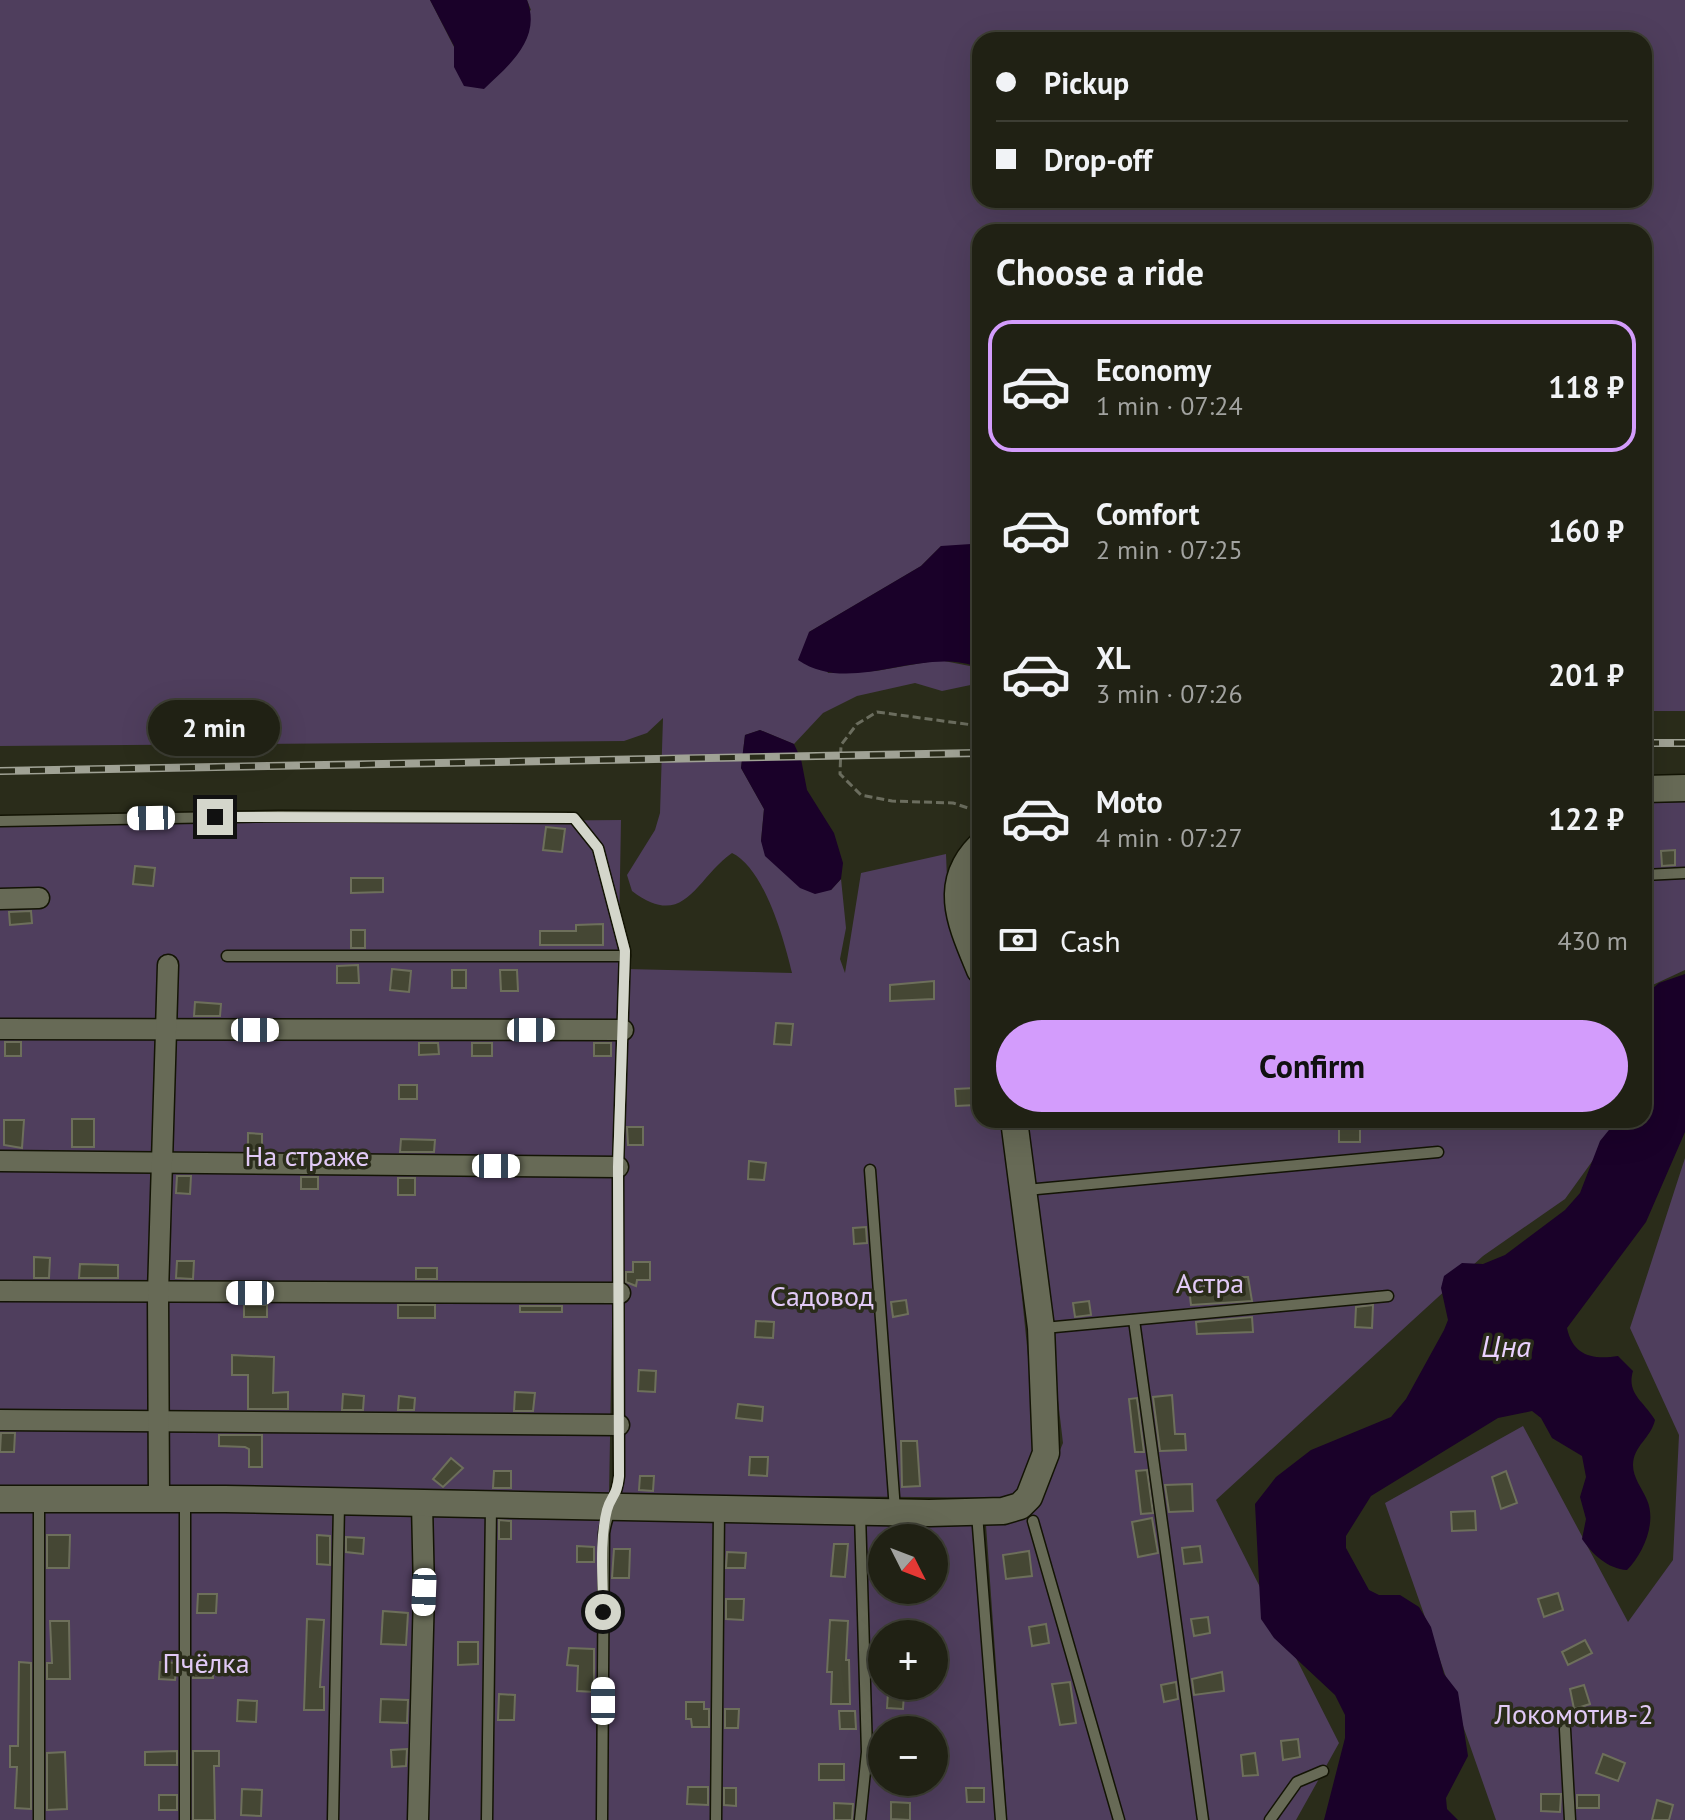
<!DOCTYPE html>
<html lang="en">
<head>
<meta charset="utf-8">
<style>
	:root { --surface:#202114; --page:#28291d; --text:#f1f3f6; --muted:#a2a3a0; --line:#3d3e34; --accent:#d39cfc }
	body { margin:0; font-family:"PT Sans",sans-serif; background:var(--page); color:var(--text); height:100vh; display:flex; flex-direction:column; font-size:30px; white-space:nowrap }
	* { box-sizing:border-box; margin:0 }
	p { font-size:26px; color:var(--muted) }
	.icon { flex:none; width:44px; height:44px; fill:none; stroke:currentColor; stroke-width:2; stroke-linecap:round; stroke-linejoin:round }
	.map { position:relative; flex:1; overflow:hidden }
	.side { position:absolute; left:972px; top:224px; width:680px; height:904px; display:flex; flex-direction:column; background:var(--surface); border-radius:24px; box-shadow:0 8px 32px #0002,0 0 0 2px var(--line) }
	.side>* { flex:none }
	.banner { position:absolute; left:972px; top:32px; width:680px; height:176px; border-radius:24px; box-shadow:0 8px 32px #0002,0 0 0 2px var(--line); display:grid; align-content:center; height:176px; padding:0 24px; background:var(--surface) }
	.needle { width:52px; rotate:132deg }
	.fabs { position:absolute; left:868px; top:1524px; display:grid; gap:16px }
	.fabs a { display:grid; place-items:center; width:80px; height:80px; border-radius:50%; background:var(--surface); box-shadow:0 8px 32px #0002,0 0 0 2px var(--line); font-size:40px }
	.end { position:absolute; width:36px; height:36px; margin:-18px; border:10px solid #d4d6cb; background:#111; box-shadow:0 0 0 4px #111 }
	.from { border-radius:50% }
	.bubble { position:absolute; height:56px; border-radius:28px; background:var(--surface); box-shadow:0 8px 32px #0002,0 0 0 2px var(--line); font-size:26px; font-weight:600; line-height:56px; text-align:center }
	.car { position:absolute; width:24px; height:48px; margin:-24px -12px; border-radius:10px; box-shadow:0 0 6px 2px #0007; background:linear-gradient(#fff 24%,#345 0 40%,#fff 0 76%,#345 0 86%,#fff 0) }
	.banner b { display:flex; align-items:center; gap:28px; height:76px; font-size:30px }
	.banner b+b { border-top:2px solid var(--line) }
	.banner i { width:20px; height:20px; background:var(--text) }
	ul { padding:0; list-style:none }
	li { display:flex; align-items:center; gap:24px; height:132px; margin:0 16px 12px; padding:0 8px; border:4px solid transparent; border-radius:24px }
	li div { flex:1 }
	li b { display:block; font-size:30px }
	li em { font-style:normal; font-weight:600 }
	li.selected { border-color:var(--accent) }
	li>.icon { width:72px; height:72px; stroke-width:1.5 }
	h2 { padding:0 24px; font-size:36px; line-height:96px }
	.pay { display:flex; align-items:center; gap:20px; height:88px; padding:0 24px; font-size:30px }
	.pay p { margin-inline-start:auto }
	.cta { display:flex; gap:16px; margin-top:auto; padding:16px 24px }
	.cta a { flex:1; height:92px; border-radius:48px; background:var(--accent); color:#111; font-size:32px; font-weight:600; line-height:92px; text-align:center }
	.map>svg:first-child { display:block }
</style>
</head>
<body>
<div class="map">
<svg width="1685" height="1820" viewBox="0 0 1685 1820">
	<rect width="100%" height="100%" fill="#2a2c1a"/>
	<g fill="#4f3e5d" fill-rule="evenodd">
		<path d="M0 0H430L454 47V67L531 10 527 0H1685V711H1644V232H980V546H941L921 566 809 632 828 673 876 671 939 660 980 668V683L942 691 915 683 857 696 823 713 794 744 760 730 745 735 741 768 764 809 761 841 831 890 841 879 846 928 840 959 845 973 861 873 946 854 949 927 980 995V1120H1004L1036 1435 1033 1457 1015 1498 620 1494 626 969 792 973C784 939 764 868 732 853 695 879 685 931 632 891L627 875 655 830 660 813 663 718 647 733 624 741 0 746ZM980 40H1644V200H980Z"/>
		<path d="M1685 802V970L1644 989V803Z"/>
		<path d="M621 820 609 1495 433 1489 0 1487V825Z"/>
		<path d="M1025 1120H1622L1565 1199 1483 1256 1216 1500 1339 1743 1296 1820H1007L986 1525 1034 1512 1063 1443Z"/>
		<path d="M1685 1158V1820H1496L1385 1503 1523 1426 1628 1622 1673 1560 1679 1435 1630 1328Z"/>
		<path d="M424 1504 981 1516 996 1820H421ZM882 1538H934V1590H882ZM882 1634H934V1686H882ZM882 1730H934V1782H882Z"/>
		<path d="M0 1505H417L408 1820H0Z"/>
	</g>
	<g fill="#1a0129">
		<path d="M430 0H527C542 39 509 65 484 89L464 86 454 67V46Z"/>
		<path d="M971 544 980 546V668C922 644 852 697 798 660L809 632 921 566 941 546Z"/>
		<path d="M760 730 794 744 801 759 807 790 834 833 843 863 841 879 831 890 815 894 800 888 765 856 761 841 764 809 741 768 745 735Z"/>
		<path d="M1685 974V1132L1646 1222 1567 1328C1573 1356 1593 1360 1618 1356L1633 1371C1626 1394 1645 1402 1655 1420 1651 1438 1633 1446 1633 1465 1633 1478 1642 1488 1647 1500 1657 1523 1643 1554 1627 1570 1608 1569 1592 1554 1582 1539L1586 1519 1580 1497 1586 1477 1582 1456 1552 1438 1541 1418 1532 1411 1498 1418 1371 1496 1346 1536V1548L1369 1590 1379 1595H1400L1419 1607 1431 1627 1444 1674 1458 1692 1468 1756 1446 1798 1447 1809 1458 1820H1324L1345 1738V1715L1335 1695 1274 1638 1261 1619 1255 1504 1276 1477 1311 1450 1391 1417 1406 1399 1444 1330 1448 1320 1441 1288 1444 1276 1462 1263 1483 1264 1505 1255 1565 1210 1580 1193 1600 1141 1617 1120H1644V996L1659 983Z"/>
	</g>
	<g fill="#454734" stroke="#6d6f5b" stroke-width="2">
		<path d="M546 827 565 829 562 852 543 850Z"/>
		<path d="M1675 850V865L1662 866 1661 851Z"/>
		<path d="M135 866 155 868 153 886 133 884Z"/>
		<path d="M351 878H383V892L351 893Z"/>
		<path d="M31 911 32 923 10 925 9 912Z"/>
		<path d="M603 924V945H540V931H576V925Z"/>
		<rect x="351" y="930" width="14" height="18"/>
		<path d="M358 965 359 983H337V966Z"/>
		<path d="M392 969 411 971 409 992 390 990Z"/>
		<rect x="452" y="970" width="14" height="18"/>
		<path d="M500 970H517L518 991H501Z"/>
		<path d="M934 981V999L890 1001V985Z"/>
		<path d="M195 1002 221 1004 220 1016H194Z"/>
		<path d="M776 1023 793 1024 791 1045 774 1044Z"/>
		<rect x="5" y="1042" width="16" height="14"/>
		<path d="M419 1043H438L439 1054 419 1055Z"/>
		<rect x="472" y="1043" width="20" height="13"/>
		<rect x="594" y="1043" width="17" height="13"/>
		<rect x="399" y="1085" width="18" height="14"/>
		<path d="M975 1088 976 1105 956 1106 955 1089Z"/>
		<rect x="72" y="1119" width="22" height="28"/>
		<path d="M4 1120H24L22 1148 4 1145Z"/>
		<path d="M627 1127H643V1145H628Z"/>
		<rect x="1339" y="1128" width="21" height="14"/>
		<path d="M248 1133 262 1134V1151L248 1150Z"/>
		<path d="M401 1139 435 1140 434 1152H400Z"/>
		<path d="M749 1161 766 1163 764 1180 748 1179Z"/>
		<path d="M177 1176H191L190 1194 176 1193Z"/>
		<rect x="301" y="1177" width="17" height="12"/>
		<rect x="398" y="1178" width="17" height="17"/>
		<path d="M866 1227 867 1243 854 1244 853 1228Z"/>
		<path d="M34 1257 50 1258 49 1278H34Z"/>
		<path d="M177 1261H194L193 1279 176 1278Z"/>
		<path d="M633 1262H650V1280H637L636 1286 626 1282V1272H633Z"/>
		<path d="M80 1264 118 1265V1278H79Z"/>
		<rect x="416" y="1268" width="21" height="11"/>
		<path d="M1232 1277H1248L1252 1301 1191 1305 1189 1288 1232 1284Z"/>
		<path d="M906 1300 908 1314 893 1317 891 1302Z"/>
		<path d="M1089 1301 1091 1315 1075 1317 1073 1303Z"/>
		<rect x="244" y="1305" width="23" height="12"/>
		<rect x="398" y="1305" width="37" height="13"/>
		<path d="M1373 1305 1372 1328 1355 1327 1356 1307Z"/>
		<rect x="520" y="1306" width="42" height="6"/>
		<path d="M1252 1317 1253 1332 1197 1334 1196 1322Z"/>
		<path d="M756 1321 774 1322 773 1338 755 1337Z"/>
		<path d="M232 1355 274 1357 273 1393 288 1392V1409H248V1375H232Z"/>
		<path d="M639 1370 656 1371 655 1392 638 1391Z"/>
		<path d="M515 1392 535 1393 533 1411H514Z"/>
		<path d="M343 1394 364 1396 363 1410H342Z"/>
		<path d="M1172 1395 1175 1434H1185L1186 1450 1160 1451 1153 1397Z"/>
		<path d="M399 1396 415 1398 414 1410H398Z"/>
		<path d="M1137 1398 1144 1452H1135L1129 1399Z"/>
		<path d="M738 1404 763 1407 762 1421 736 1418Z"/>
		<path d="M1 1433H15L14 1452H0Z"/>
		<path d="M219 1435H262V1467H249V1449L245 1447 219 1446Z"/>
		<path d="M901 1441H917L920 1486 902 1487Z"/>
		<path d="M750 1457H768L767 1476 749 1475Z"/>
		<path d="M451 1458 463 1468 443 1487 433 1479Z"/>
		<path d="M1147 1470 1153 1513 1141 1514 1136 1471Z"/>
		<path d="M494 1471H511V1488H493Z"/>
		<path d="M1506 1471 1517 1503 1501 1509 1492 1477Z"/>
		<path d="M640 1476H654L653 1491 639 1490Z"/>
		<path d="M1192 1484 1193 1511 1169 1512 1165 1485Z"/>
		<path d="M1475 1511 1476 1530 1452 1531 1451 1512Z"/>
		<path d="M1152 1518 1158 1553 1138 1557 1132 1522Z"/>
		<path d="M499 1520 511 1521V1539H499Z"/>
		<path d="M47 1535H70L69 1568H47Z"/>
		<path d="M317 1535 330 1536V1565L317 1564Z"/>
		<path d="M346 1537 364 1538 363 1554 346 1552Z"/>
		<path d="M834 1544H848L845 1577 831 1576Z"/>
		<path d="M577 1546 594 1547V1562H577Z"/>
		<path d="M1200 1546 1202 1562 1184 1564 1182 1548Z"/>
		<path d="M614 1549H630L629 1578H612Z"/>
		<path d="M1029 1551 1032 1576 1006 1579 1003 1555Z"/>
		<path d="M727 1552 746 1553 745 1568H726Z"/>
		<path d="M1558 1593 1563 1610 1544 1617 1538 1599Z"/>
		<path d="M198 1594H217L216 1613H197Z"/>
		<path d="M726 1599H744L743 1620 726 1619Z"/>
		<path d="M383 1611 408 1613 406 1645 381 1644Z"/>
		<path d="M1208 1617 1210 1633 1194 1636 1191 1619Z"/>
		<path d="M307 1619 324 1620 320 1687H324V1710H304Z"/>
		<path d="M830 1620 848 1621 846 1660H849L850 1704H831L832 1672H827Z"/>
		<path d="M50 1621H69L70 1679H47V1663H52Z"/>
		<path d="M1046 1624 1049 1643 1032 1646 1029 1627Z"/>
		<path d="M1585 1640 1592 1653 1568 1665 1562 1652Z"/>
		<path d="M458 1642H478V1664L458 1665Z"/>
		<path d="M569 1648 594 1649V1692L577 1691 578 1666 567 1665Z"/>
		<path d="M19 1662 31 1663V1809L15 1808 17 1767H10V1746H18Z"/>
		<path d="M160 1662 177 1663 175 1680 159 1679Z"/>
		<rect x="193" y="1663" width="20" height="15"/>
		<path d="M1222 1672 1224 1691 1194 1695 1192 1679Z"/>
		<path d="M1070 1682 1076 1723 1060 1725 1052 1684Z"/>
		<path d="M1176 1682 1178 1699 1164 1702 1161 1685Z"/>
		<path d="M1584 1685 1590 1704 1574 1709 1570 1689Z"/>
		<path d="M888 1692 904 1694 903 1709 887 1708Z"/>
		<path d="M499 1694 515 1695 514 1720H498Z"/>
		<path d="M381 1699 408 1700 407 1723 380 1722Z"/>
		<path d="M238 1700 257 1701 256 1722 237 1721Z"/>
		<path d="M686 1702H704V1709H709V1727H692L691 1719H686Z"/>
		<path d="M725 1709H739L738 1728H725Z"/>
		<path d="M839 1711H855L856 1729H840Z"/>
		<path d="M1298 1739 1300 1757 1283 1760 1281 1741Z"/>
		<path d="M407 1749 406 1766 392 1767 391 1750Z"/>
		<path d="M177 1751V1765H145V1752Z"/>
		<path d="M193 1751H219V1766H214L215 1820H193Z"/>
		<path d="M65 1752 67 1809 47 1810V1753Z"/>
		<path d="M1255 1753 1258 1775 1243 1776 1241 1755Z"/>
		<path d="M1603 1754 1625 1763 1618 1781 1596 1773Z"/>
		<rect x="819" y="1764" width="25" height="16"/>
		<path d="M688 1787H708V1805L687 1804Z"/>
		<path d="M724 1788H736V1806L724 1805Z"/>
		<path d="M966 1788H984V1802H967Z"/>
		<path d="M242 1789 262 1790 261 1816 241 1815Z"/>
		<path d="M1541 1794H1561L1560 1812 1541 1811Z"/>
		<rect x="159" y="1795" width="18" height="15"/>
		<rect x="1577" y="1795" width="22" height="13"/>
		<path d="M1657 1800 1673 1805 1669 1820H1652Z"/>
		<path d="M891 1802 910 1803V1820L891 1819Z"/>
		<path d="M834 1803 853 1804 852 1820H834Z"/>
	</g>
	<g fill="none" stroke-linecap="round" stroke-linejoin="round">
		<defs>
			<g id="service">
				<path d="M0 821 279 816 574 818 598 848 625 951 618 1167 619 1476C617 1497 607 1512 604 1533L602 1820"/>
				<path d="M1644 875 1685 873"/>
				<path d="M227 956H625"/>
				<path d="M870 1170 895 1510"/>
				<path d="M1026 1190 1438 1152"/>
				<path d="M1134 1320 1203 1820"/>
				<path d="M1044 1328 1388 1296"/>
				<path d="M860 1513 867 1752 860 1820"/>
				<path d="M977 1514 1001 1820"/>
				<path d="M1033 1521 1119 1820"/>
				<path d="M1565 1729 1570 1820"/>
				<path d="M39 1820V1501"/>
				<path d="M185 1820V1500"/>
				<path d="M333 1820 339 1504"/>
				<path d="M487 1820 491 1507"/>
				<path d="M716 1820 719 1510"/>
				<path d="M1270 1820 1297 1782 1323 1771"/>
			</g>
			<g id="minor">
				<path d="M0 899 39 898"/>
				<path d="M0 1029 623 1030"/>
				<path d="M0 1161 618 1167"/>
				<path d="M0 1291 620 1293"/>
				<path d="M0 1420 619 1425"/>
				<path d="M159 1498 158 1293 168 965"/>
				<path d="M418 1820 424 1592 422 1503"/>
			</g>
			<g id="tertiary">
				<path d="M1644 789 1685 788"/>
				<path d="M980 846C941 885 962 926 980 970"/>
				<path d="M0 1499H225L929 1513 1003 1511 1020 1506 1029 1497 1046 1453 1041 1328 1014 1120"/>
			</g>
		</defs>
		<use href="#service" stroke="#131404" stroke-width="13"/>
		<use href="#minor" stroke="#131404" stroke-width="23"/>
		<use href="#tertiary" stroke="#131404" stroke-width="29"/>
		<path stroke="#6b6d5e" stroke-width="3" stroke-dasharray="8 4" stroke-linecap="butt" d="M980 726 877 712 857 724 841 745 840 774 861 795 892 801 953 803 980 812"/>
		<use href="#service" stroke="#676a56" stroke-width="10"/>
		<use href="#minor" stroke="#676a56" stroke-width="20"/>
		<use href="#tertiary" stroke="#676a56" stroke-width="26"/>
		<defs>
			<g id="rail">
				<path d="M1644 743H1685"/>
				<path d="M0 771 980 753"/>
			</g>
		</defs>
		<use href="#rail" stroke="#a0a295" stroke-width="8"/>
		<use href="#rail" stroke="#2a2c1a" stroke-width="5" stroke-dasharray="15" stroke-linecap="butt"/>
	</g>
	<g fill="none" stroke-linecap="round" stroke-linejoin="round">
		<path stroke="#d4d6cb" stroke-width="10" d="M215 817 574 818 598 848 625 951 618 1167 619 1476C617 1497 611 1495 607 1510 599 1542 603 1579 603 1612"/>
	</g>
	<g text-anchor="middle" stroke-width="7" stroke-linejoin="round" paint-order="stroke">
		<g font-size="28" fill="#e1c9f6" stroke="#2a2c1a">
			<text x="307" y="1166">На страже</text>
			<text x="1210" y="1293">Астра</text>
			<text x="822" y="1306">Садовод</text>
			<text x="206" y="1673">Пчёлка</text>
			<text x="1574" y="1724">Локомотив-2</text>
		</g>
		<g font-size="30" font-style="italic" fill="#ead1ff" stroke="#2a2c1a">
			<text x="1506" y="1357">Цна</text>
		</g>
	</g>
</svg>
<div class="fabs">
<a><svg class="needle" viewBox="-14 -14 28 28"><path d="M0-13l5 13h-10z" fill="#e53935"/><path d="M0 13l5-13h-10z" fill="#a2a3a0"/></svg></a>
<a>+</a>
<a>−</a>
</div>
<i class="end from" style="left:603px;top:1612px"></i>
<i class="end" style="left:215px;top:817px"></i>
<div class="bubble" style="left:148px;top:700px;width:132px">2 min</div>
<i class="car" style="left:151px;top:818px;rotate:269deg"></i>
<i class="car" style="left:255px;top:1030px;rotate:90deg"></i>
<i class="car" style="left:531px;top:1030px;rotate:90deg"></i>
<i class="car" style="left:496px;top:1166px;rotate:90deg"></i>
<i class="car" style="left:250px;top:1293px;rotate:270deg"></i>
<i class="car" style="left:424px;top:1592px;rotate:182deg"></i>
<i class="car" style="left:603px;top:1701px;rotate:0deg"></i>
<div class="banner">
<b><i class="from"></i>Pickup</b>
<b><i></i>Drop-off</b>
</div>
<section class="side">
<h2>Choose a ride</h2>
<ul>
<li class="selected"><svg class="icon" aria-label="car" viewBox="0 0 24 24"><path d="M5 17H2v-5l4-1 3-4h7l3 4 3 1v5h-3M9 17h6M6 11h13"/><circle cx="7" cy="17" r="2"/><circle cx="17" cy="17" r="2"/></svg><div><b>Economy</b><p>1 min · 07:24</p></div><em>118 ₽</em></li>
<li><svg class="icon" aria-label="car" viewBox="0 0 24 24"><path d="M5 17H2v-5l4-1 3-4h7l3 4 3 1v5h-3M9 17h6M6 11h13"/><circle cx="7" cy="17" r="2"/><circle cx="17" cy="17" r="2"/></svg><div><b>Comfort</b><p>2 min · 07:25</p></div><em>160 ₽</em></li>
<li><svg class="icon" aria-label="car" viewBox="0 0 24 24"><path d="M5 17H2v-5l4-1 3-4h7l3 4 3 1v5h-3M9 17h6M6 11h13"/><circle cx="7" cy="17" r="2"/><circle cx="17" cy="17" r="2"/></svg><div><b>XL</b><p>3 min · 07:26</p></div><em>201 ₽</em></li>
<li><svg class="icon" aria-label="car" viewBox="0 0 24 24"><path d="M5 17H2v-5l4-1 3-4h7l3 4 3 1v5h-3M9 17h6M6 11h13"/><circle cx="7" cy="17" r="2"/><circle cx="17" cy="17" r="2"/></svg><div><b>Moto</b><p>4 min · 07:27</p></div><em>122 ₽</em></li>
</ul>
<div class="pay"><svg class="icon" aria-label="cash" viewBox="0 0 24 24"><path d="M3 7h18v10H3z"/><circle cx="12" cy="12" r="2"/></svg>Cash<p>430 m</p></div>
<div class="cta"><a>Confirm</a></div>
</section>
</div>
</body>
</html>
